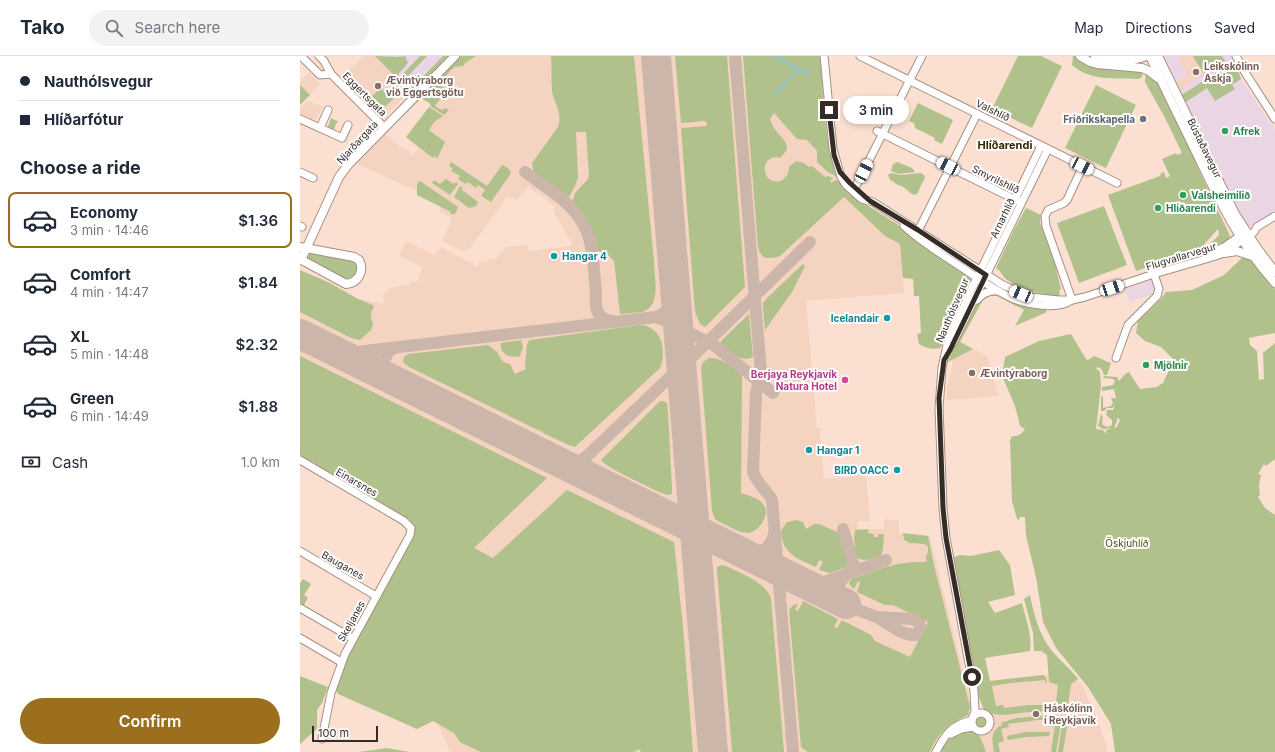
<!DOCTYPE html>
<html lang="en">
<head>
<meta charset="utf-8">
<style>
	:root { --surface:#fff; --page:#f2f2f3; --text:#1f2937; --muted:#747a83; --line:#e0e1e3; --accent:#9b6f1e }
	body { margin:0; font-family:Inter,sans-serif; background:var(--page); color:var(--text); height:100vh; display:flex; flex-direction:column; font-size:15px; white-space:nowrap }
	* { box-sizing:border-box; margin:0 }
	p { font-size:13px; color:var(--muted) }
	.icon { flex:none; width:22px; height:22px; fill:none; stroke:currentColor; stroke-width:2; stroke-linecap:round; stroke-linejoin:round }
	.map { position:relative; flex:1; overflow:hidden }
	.sheet { display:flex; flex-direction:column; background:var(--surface); width:300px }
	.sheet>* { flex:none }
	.banner { display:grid; align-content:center; height:88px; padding:0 20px; background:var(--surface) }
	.scale { position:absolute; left:12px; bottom:10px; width:66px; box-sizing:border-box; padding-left:4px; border:2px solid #362c26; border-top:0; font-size:11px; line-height:14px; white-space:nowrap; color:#362c26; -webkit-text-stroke:3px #fff; paint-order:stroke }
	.end { position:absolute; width:18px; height:18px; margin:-9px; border:5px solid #362c26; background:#fff; box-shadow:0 0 0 2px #fff }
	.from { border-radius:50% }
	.bubble { position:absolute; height:28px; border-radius:14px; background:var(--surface); box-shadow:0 2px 6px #0003; font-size:13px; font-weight:600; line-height:28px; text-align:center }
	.car { position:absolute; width:12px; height:24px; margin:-12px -6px; border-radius:5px; box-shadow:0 0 3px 1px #0007; background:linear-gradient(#fff 24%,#345 0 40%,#fff 0 76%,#345 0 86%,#fff 0) }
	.banner b { display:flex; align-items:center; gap:14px; height:38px; font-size:15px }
	.banner b+b { border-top:1px solid var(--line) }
	.banner i { width:10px; height:10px; background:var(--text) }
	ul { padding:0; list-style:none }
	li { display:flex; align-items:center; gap:12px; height:56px; margin:0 8px 6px; padding:0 12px; border:2px solid transparent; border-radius:8px }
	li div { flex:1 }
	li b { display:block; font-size:15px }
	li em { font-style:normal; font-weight:600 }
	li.active { border-color:var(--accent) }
	li>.icon { width:36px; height:36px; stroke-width:1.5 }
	h2 { padding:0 20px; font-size:18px; line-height:48px }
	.pay { display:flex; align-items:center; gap:10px; height:44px; padding:0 20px; font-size:15px }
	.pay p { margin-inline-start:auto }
	.primary-button { display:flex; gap:8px; margin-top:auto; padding:8px 20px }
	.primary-button a { flex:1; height:46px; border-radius:24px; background:var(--accent); color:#fff; font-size:16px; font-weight:600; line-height:46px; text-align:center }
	header { display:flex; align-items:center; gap:24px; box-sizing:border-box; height:56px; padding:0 20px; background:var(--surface); border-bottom:1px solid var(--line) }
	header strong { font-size:19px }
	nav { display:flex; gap:22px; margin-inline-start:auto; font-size:14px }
	.search { width:280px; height:36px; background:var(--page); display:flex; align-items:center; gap:10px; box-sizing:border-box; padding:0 14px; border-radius:22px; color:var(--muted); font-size:15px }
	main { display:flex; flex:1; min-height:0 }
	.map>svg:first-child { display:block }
</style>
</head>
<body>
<header>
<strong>Tako</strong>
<div class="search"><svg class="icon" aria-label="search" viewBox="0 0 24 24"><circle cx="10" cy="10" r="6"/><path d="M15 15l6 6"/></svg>Search here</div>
<nav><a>Map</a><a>Directions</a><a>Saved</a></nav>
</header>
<main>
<section class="sheet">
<div class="banner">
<b><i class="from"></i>Nauthólsvegur</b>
<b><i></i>Hlíðarfótur</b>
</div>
<h2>Choose a ride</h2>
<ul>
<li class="active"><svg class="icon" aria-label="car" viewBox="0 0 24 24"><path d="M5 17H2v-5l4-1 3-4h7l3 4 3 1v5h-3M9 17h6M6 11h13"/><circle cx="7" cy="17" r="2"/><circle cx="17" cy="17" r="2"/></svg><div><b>Economy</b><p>3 min · 14:46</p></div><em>$1.36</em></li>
<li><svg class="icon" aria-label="car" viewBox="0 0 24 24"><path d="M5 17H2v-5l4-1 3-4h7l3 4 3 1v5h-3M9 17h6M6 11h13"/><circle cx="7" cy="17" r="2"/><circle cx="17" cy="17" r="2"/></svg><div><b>Comfort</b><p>4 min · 14:47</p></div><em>$1.84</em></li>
<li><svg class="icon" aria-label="car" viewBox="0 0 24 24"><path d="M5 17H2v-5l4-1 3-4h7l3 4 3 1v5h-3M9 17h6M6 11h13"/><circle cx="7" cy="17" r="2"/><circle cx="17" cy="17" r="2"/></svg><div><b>XL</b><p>5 min · 14:48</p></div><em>$2.32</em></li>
<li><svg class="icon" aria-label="car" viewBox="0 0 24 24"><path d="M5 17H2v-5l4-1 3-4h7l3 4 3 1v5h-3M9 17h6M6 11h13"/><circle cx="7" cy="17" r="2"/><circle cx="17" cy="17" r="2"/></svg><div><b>Green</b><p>6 min · 14:49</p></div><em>$1.88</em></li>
</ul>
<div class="pay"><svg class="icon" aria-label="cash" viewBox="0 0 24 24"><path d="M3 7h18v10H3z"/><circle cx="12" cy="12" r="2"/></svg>Cash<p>1.0 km</p></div>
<div class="primary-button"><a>Confirm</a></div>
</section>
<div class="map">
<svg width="975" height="696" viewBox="0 0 975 696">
	<rect width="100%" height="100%" fill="#fbe0d2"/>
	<g fill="#e9d5e4">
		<path d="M75 0H153L114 40Z"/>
		<path d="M863 0H933L941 23 975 74V154L955 168 946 171 883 50Z"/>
		<path d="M855 223 857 230 852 239 833 244V246L831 247 830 245 829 246 825 233Z"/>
	</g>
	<g fill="#f5d3c1">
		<path d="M63 0H75L110 35 87 58H80L46 25 49 14Z"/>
		<path d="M163 0H520L528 87 533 108 542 127 554 141 600 170 604 237 506 245 517 372 523 373V375H520L524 423 550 421V417L566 415 570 465H558V473H584V463L599 464V477L630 480 671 649 668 659 646 671 641 676 630 696H150L136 663 117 673 40 637 117 470 0 395V214L30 227 58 243 84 248 83 236H88V232L110 229V226L118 225 122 213V211L99 200 106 185 134 199 141 191 170 207 173 206V210H179V206L184 205 185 206H187V204L195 203 206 191 228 189 229 195 273 190 253 154 256 151 228 131 217 144 207 141 170 192 162 195 142 185 152 162 139 156 143 147 55 107 84 77 99 90 109 95 113 100 118 92 106 81 131 49 121 42Z"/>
		<path d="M882 0H922L925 5 879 34 874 27 888 19 877 3Z"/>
		<path d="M9 17 20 28 0 49V25Z"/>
		<path d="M8 44 23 51 15 66 0 59V52Z"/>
		<path d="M660 286 687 300 699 340 647 344V331L652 314V301Z"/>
		<path d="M743 619 775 622 782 629 794 655 806 688 807 696H638L649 682 672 666 678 657H684L689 655 690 625Z"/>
	</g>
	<g fill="#b1c18b">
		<path d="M75 0C83 0 99 2 105 0L108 7 99 17V21L111 33 143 0H152L114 39Z"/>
		<path d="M120 0H127L106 22 102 19Z"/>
		<path d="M159 0H176L165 7 163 10 155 11 151 14 139 28 146 34 135 50 142 54 145 52 149 54 144 59 130 50 131 48 121 42 101 62 99 60Z"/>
		<path d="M251 0H334L354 205C354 220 362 251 342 256 335 257 327 257 320 258L314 205 308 199 296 194 293 181 288 169 273 145 275 137 288 123 289 120 286 76H276L278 121 275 130 269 141 234 117 232 107 258 71C263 55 254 48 252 35 251 23 252 11 251 0Z"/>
		<path d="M375 0H427L445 231 405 271 400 268 395 256 381 72 406 70 407 67 405 65 381 67Z"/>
		<path d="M443 0H520C524 40 522 85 540 122L528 116 517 106V95L507 84 497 83 474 57 470 63C471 66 472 69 474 72 482 84 495 89 480 102 466 98 460 114 469 123 479 130 489 122 489 111L496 105 504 107 509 111 512 110 525 121 528 120 533 122 530 125 531 127 536 124 542 127 554 141 600 170 642 203 671 219 673 226 645 286 640 292C633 294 625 292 619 288L617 278 621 277 619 240H614L613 223 603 222 600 188 585 180 544 141 480 200C475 202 464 204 461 198 459 196 459 194 458 191Z"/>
		<path d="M718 0H741L762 10 732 72 692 53Z"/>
		<path d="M773 0H775C798 19 816 12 842 16L843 18 841 22 837 23C814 22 790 25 772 9Z"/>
		<path d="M894 0H922L925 5 904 17 893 1Z"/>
		<path d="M935 5 941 23 932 29 935 33 915 45 907 32 883 48 880 40Z"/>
		<path d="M846 17 856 25 871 54 930 180 927 185 918 191 908 194 910 188 919 179 918 173 899 194 836 215 808 139 860 120 861 117 864 116 866 122 870 120 862 103 876 97 877 99 882 97 865 62 845 26Z"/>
		<path d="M95 28 102 34 86 50 81 49 72 40 81 32 85 37Z"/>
		<path d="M0 29 10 39 0 49Z"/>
		<path d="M796 29 836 49 806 112 765 92Z"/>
		<path d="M618 47 653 64 642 88 634 84 635 82 615 72 614 67 609 65Z"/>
		<path d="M129 51 143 60 134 66 129 74 145 86 137 103 135 100 133 102 106 81Z"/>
		<path d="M31 62 39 66 36 67 34 74 28 71Z"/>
		<path d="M151 106 187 130 202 109 208 112 211 117 191 146 181 140 185 134 178 129 176 132 168 126 166 128 158 123 160 120 151 115 153 113 149 110Z"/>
		<path d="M597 106 612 112 615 116 599 118 591 115 593 108Z"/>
		<path d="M591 117 600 119 621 117 624 119 625 122 621 129 618 137 614 139C609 137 606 132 601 130 600 129 599 130 598 129 594 127 594 125 590 124L588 119Z"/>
		<path d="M146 123 154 128 156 126 158 128 150 139 132 127 134 124 140 128Z"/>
		<path d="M120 125 158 151 155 158H150L151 156 117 139V128Z"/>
		<path d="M160 130 163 132 162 134 178 146 176 150 169 152 154 141Z"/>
		<path d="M804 150 827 209 779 227 757 167Z"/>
		<path d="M726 152 741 159 740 167 758 211 756 212 761 233 759 235 760 238 759 240C740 239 722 234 707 224 702 220 701 215 696 212L714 174Z"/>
		<path d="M10 196 49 202 56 207 58 212C55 220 52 223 43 224L6 202 7 197Z"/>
		<path d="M945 199 966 221 975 233V277L949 282 950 289 957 295 959 324 964 323 963 297 975 287V403L966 410 964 408 958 418 961 419 959 429 960 439 958 441 965 452 975 459V696H815L811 668 788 631 756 592 743 566 736 521 726 480 725 461H720L719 464 717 463 712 445 710 384 712 380C718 381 722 378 725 373L720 370 715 350 702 320 705 301 739 285 771 278 786 303 788 304 794 300 811 307 807 319H804L802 314 799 311 796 312 800 316 801 329 796 373 803 374 806 378V374L817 371 820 364 817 362V365L814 372 803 373 798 370 801 358 803 361 802 365 803 369 808 371 812 369V364L806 359 807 358 806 356 807 354H813L815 350 812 352H807L804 355H801V340L803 341V352L811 350 813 347 811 342H816L814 333 802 335V331L813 329 815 325 813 323 803 322 804 320 817 321 819 325 825 318 829 316 840 333 857 331 863 327 874 304 861 291 845 285 836 277 838 265 861 243 866 236 892 234 924 219Z"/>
		<path d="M503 208 505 210 492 236 465 274 463 252V247L467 242Z"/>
		<path d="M0 214 30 227 58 243 73 249 74 251C69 257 71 261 73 268L71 274 60 284 51 282 0 256Z"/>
		<path d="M689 236 744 251 747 256 715 270 724 254 697 240H690L683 244 660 286 673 293 648 306 654 289 678 246Z"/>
		<path d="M449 258 453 301C440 308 429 294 420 286Z"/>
		<path d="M340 269C362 270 367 295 360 312L275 391 271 390 243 377V375L242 376 109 311 103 306 104 301 108 298 188 289 197 296 203 306 210 308 215 318 226 313C224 305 226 307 226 300 227 294 225 289 230 284Z"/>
		<path d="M221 284 223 291 220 300C210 303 199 298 201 287Z"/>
		<path d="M0 300 247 422 174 492 193 502 267 434 374 486 383 571 393 696H341L339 693 334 696H181L160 686 154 677 133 665 117 673 38 638 35 633 42 610 93 518 92 517 113 478C115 473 114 469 110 465L0 401Z"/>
		<path d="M409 302C423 301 433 312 442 320L441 437C450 440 460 442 465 451 469 461 458 477 447 477 439 477 425 468 418 465L415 463 412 455 401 312 403 306Z"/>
		<path d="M360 345H363L367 347 368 357 372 432V438L369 439 361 437C350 431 306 412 301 404Z"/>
		<path d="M497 464 503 466 506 473 514 468H519L539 477C543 487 550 500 546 511L530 517 519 514 523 506 519 504 516 511C498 503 482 498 481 475L487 466Z"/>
		<path d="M648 471 654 501 660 499 671 500 699 494 710 509 715 539 688 546 695 557 722 547C726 563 732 578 730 595L685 602 690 625 743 619C746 620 747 624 747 627H746L745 624 711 627 692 630 696 650 703 649 704 652 728 649H754L749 655 729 656 704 659 690 658 684 654 676 634 666 580Z"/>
		<path d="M568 473V477L574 478V481H578V478H584L583 494 580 502C572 503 563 506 556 501L554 483 555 474Z"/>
		<path d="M603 477 628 480 634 509 670 651 668 659C648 669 639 675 630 696H508L501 691 489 554C491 550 494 548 498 548L495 554 498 555 503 545 538 563 534 571 537 572 542 564 571 579 575 585 610 601 628 566 593 549H585L557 536 560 527 558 525 554 533 549 528V526L552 523C580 513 596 505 626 506L627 503H625C635 483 619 489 609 487L607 485 604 484Z"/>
		<path d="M422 509 426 510C442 518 464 525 471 542L484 696H432L417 515V511Z"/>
		<path d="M3 523 11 528 4 539 8 542 3 551 0 549V527Z"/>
		<path d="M730 539C734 559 739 579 752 595 760 605 770 612 778 623L771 628 767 656C762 658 759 657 755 654L758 629 749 626 747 599 741 595H734L733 577 724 543Z"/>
		<path d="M0 620 28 631 22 647 17 654V673L0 688Z"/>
		<path d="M745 660 750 661 752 664H737L708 668 709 671 701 673 704 685 698 687 700 696H694C692 685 690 674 702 669L701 667 716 662Z"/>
		<circle cx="681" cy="666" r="5"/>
		<path d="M759 661H762L756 696H753L751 695 756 663Z"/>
		<path d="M763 662H767L768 664 763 696H758Z"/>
		<path d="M672 673C680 679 683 686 686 696H638C649 680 654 679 672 673Z"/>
		<path d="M726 676H750L749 680 726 681 708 684 707 680Z"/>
		<path d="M87 692 110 696H59Z"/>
	</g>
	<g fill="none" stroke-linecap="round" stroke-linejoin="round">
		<g stroke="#83c2f2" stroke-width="1.5">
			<path d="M474 0 510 19"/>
			<path d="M475 38 498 13"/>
		</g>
		<g stroke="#ccb6aa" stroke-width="12">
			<path d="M435 0 461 317 456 337 453 416C457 427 466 434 472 444L493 696"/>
			<path d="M225 116C252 136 282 151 290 186 294 202 294 219 296 235 296 241 295 248 297 254 299 261 306 265 313 265"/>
			<path d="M376 249 380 265 387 274"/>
			<path d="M356 261C368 256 371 250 376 238"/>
			<path d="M370 267 376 275 379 283"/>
			<path d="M95 292 89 295 83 306 87 318 98 327"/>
			<path d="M33 294 48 297 356 261 369 266 415 290 473 337"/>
			<path d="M383 332 384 312 389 304 510 186"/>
			<path d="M286 401 284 410 288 420"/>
			<path d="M265 409C274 410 278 406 286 401L372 319 377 313 381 301"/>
			<path d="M543 473 553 507C552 518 536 523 539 536 540 541 544 546 548 549 556 554 567 557 576 561 588 567 602 580 616 579 619 575 621 573 619 567L613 563 577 561"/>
			<path d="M441 496C458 499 469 496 474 478"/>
			<path d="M477 504C483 521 503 529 519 528L586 504"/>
		</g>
		<g stroke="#ccb6aa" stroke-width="30">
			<path d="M356 0 413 696"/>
			<path d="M0 278 546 548"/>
		</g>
		<defs>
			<g id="minor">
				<path d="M1 0 20 19 31 18"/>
				<path d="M19 0 24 5 31 18 84 71"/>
				<path d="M524 0 533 93 541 121 546 129 557 139 562 143 573 146 703 229 730 241 759 244H772L785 241 854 218 916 200 924 197 948 180 954 176 957 171 975 160"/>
				<path d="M560 0 817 127"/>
				<path d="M936 0 946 18 975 63"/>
				<path d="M0 63 42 82 48 69"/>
				<path d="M20 72 28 54"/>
				<path d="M577 75 718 145"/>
				<path d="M0 116 13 122"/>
				<path d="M555 132 622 0"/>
				<path d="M0 170 2 171"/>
				<path d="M604 170C622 187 643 199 664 213 680 224 696 235 714 243 727 248 758 254 770 245"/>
				<path d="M618 175 677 58"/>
				<path d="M908 198 924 191 944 177"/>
				<path d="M677 244C683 237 689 234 698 235"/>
				<path d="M772 244 746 170 745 160 748 154 764 147 767 144 783 110"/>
				<path d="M653 287 748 93"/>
				<path d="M816 302 828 269 857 240 859 233 853 215"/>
				<path d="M0 404 104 465 111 472 110 479 45 598 31 637 22 683"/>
				<path d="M0 495 76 540"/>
				<path d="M0 552 52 582"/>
				<path d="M0 582 41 606"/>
				<circle cx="681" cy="666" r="9"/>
				<path d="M673 660 675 656 674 635 646 482 643 452 639 352 642 312 647 289 670 236 741 90"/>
				<path d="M651 678 661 673 673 671"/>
				<path d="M636 696C645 678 652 669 672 664"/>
			</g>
			<g id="major">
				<path d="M780 0 790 6 797 8 842 12 849 15 858 22"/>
				<path d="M795 0 814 2 828 0"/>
				<path d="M850 0C864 32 880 63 895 94 919 143 938 186 975 227"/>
				<path d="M858 0 935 158 957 192 975 216"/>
				<path d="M819 8 847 0"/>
				<path d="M0 191 54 201 59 204C65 215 58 227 46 228L0 203"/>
				<path d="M924 197 937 195 952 200"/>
				<path d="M1 204 39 121 48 109 155 0"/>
			</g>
		</defs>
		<use href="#minor" stroke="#a88f82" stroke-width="9"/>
		<use href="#major" stroke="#a88f82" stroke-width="10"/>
		<use href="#minor" stroke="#fff" stroke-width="7"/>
		<use href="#major" stroke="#fff" stroke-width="8"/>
	</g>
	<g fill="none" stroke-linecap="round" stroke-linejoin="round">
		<path stroke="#362c26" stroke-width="5" d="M529 54 534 99 540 116 550 127 570 145 618 174 686 219 650 294 644 304 639 342 643 452 646 482 672 621"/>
	</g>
	<g fill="#8d6e63" stroke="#fff" stroke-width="1.5">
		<circle cx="896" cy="16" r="4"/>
		<circle cx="78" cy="30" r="4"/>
		<circle cx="672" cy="317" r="4"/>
		<circle cx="736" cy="658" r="4"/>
	</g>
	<circle fill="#6b7280" stroke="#fff" stroke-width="1.5" cx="843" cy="63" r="4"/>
	<g fill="#2e9e5b" stroke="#fff" stroke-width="1.5">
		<circle cx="925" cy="75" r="4"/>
		<circle cx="883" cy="139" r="4"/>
		<circle cx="858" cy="152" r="4"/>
		<circle cx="846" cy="309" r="4"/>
	</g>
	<g fill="#0f9aa8" stroke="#fff" stroke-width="1.5">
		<circle cx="254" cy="200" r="4"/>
		<circle cx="587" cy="262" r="4"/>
		<circle cx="509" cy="394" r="4"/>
		<circle cx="597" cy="414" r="4"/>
	</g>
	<circle fill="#d1479c" stroke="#fff" stroke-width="1.5" cx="545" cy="324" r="4"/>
	<g text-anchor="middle" stroke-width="4" stroke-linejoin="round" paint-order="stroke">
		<g font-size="10" font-weight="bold" fill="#785e54" stroke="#fff" text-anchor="start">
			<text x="904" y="14">Leikskólinn<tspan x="904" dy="12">Askja</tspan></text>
			<text x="86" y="28">Ævintýraborg<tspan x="86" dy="12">við Eggertsgötu</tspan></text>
			<text x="680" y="321">Ævintýraborg</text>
			<text x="744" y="656">Háskólinn<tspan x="744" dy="12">í Reykjavík</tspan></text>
		</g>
		<g font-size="10" fill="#362c26" stroke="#fff">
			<text transform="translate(65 38) rotate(45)" y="4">Eggertsgata</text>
			<text transform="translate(693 54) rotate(26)" y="4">Valshlíð</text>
			<text transform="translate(57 86) rotate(-47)" y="4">Njarðargata</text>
			<text transform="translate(905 92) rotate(64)" y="4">Bústaðavegur</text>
			<text transform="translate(696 123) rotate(26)" y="4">Smyrilshlíð</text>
			<text transform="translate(702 162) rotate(-64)" y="4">Arnarhlíð</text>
			<text transform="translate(881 200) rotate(-17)" y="4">Flugvallarvegur</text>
			<text transform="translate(652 254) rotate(-67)" y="4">Nauthólsvegur</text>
			<text transform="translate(57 426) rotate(30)" y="4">Einarsnes</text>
			<text transform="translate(43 509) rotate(30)" y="4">Bauganes</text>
			<text transform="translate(51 565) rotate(-61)" y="4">Skeljanes</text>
		</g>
		<g font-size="10" font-weight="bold" fill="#5b616d" stroke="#fff" text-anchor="end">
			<text x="835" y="67">Friðrikskapella</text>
		</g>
		<g font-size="10" font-weight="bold" fill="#27864d" stroke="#fff" text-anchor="start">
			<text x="933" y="79">Afrek</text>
			<text x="891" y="143">Valsheimilið</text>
			<text x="866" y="156">Hlíðarendi</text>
			<text x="854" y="313">Mjölnir</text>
		</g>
		<g font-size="10" font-weight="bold" fill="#0d838f" stroke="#fff" text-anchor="start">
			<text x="262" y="204">Hangar 4</text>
			<text x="579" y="266" text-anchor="end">Icelandair</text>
			<text x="517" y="398">Hangar 1</text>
			<text x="589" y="418" text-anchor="end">BIRD OACC</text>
		</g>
		<g font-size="10" font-weight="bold" fill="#b23c85" stroke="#fff" text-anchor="end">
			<text x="537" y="322">Berjaya Reykjavík<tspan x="537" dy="12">Natura Hotel</tspan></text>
		</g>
		<g font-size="10" fill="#455313" stroke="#fff">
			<text x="827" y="491">Öskjuhlíð</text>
		</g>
		<g font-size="11" font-weight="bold" fill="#392500" stroke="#fff">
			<text x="705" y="93">Hlíðarendi</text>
		</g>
	</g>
</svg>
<div class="scale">100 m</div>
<i class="end from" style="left:672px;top:621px"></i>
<i class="end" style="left:529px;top:54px"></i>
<div class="bubble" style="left:543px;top:40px;width:66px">3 min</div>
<i class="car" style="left:648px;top:110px;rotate:297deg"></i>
<i class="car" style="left:782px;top:110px;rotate:116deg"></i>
<i class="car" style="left:564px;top:115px;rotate:26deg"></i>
<i class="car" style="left:812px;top:232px;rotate:72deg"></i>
<i class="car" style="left:721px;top:238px;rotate:293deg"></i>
</div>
</main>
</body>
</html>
